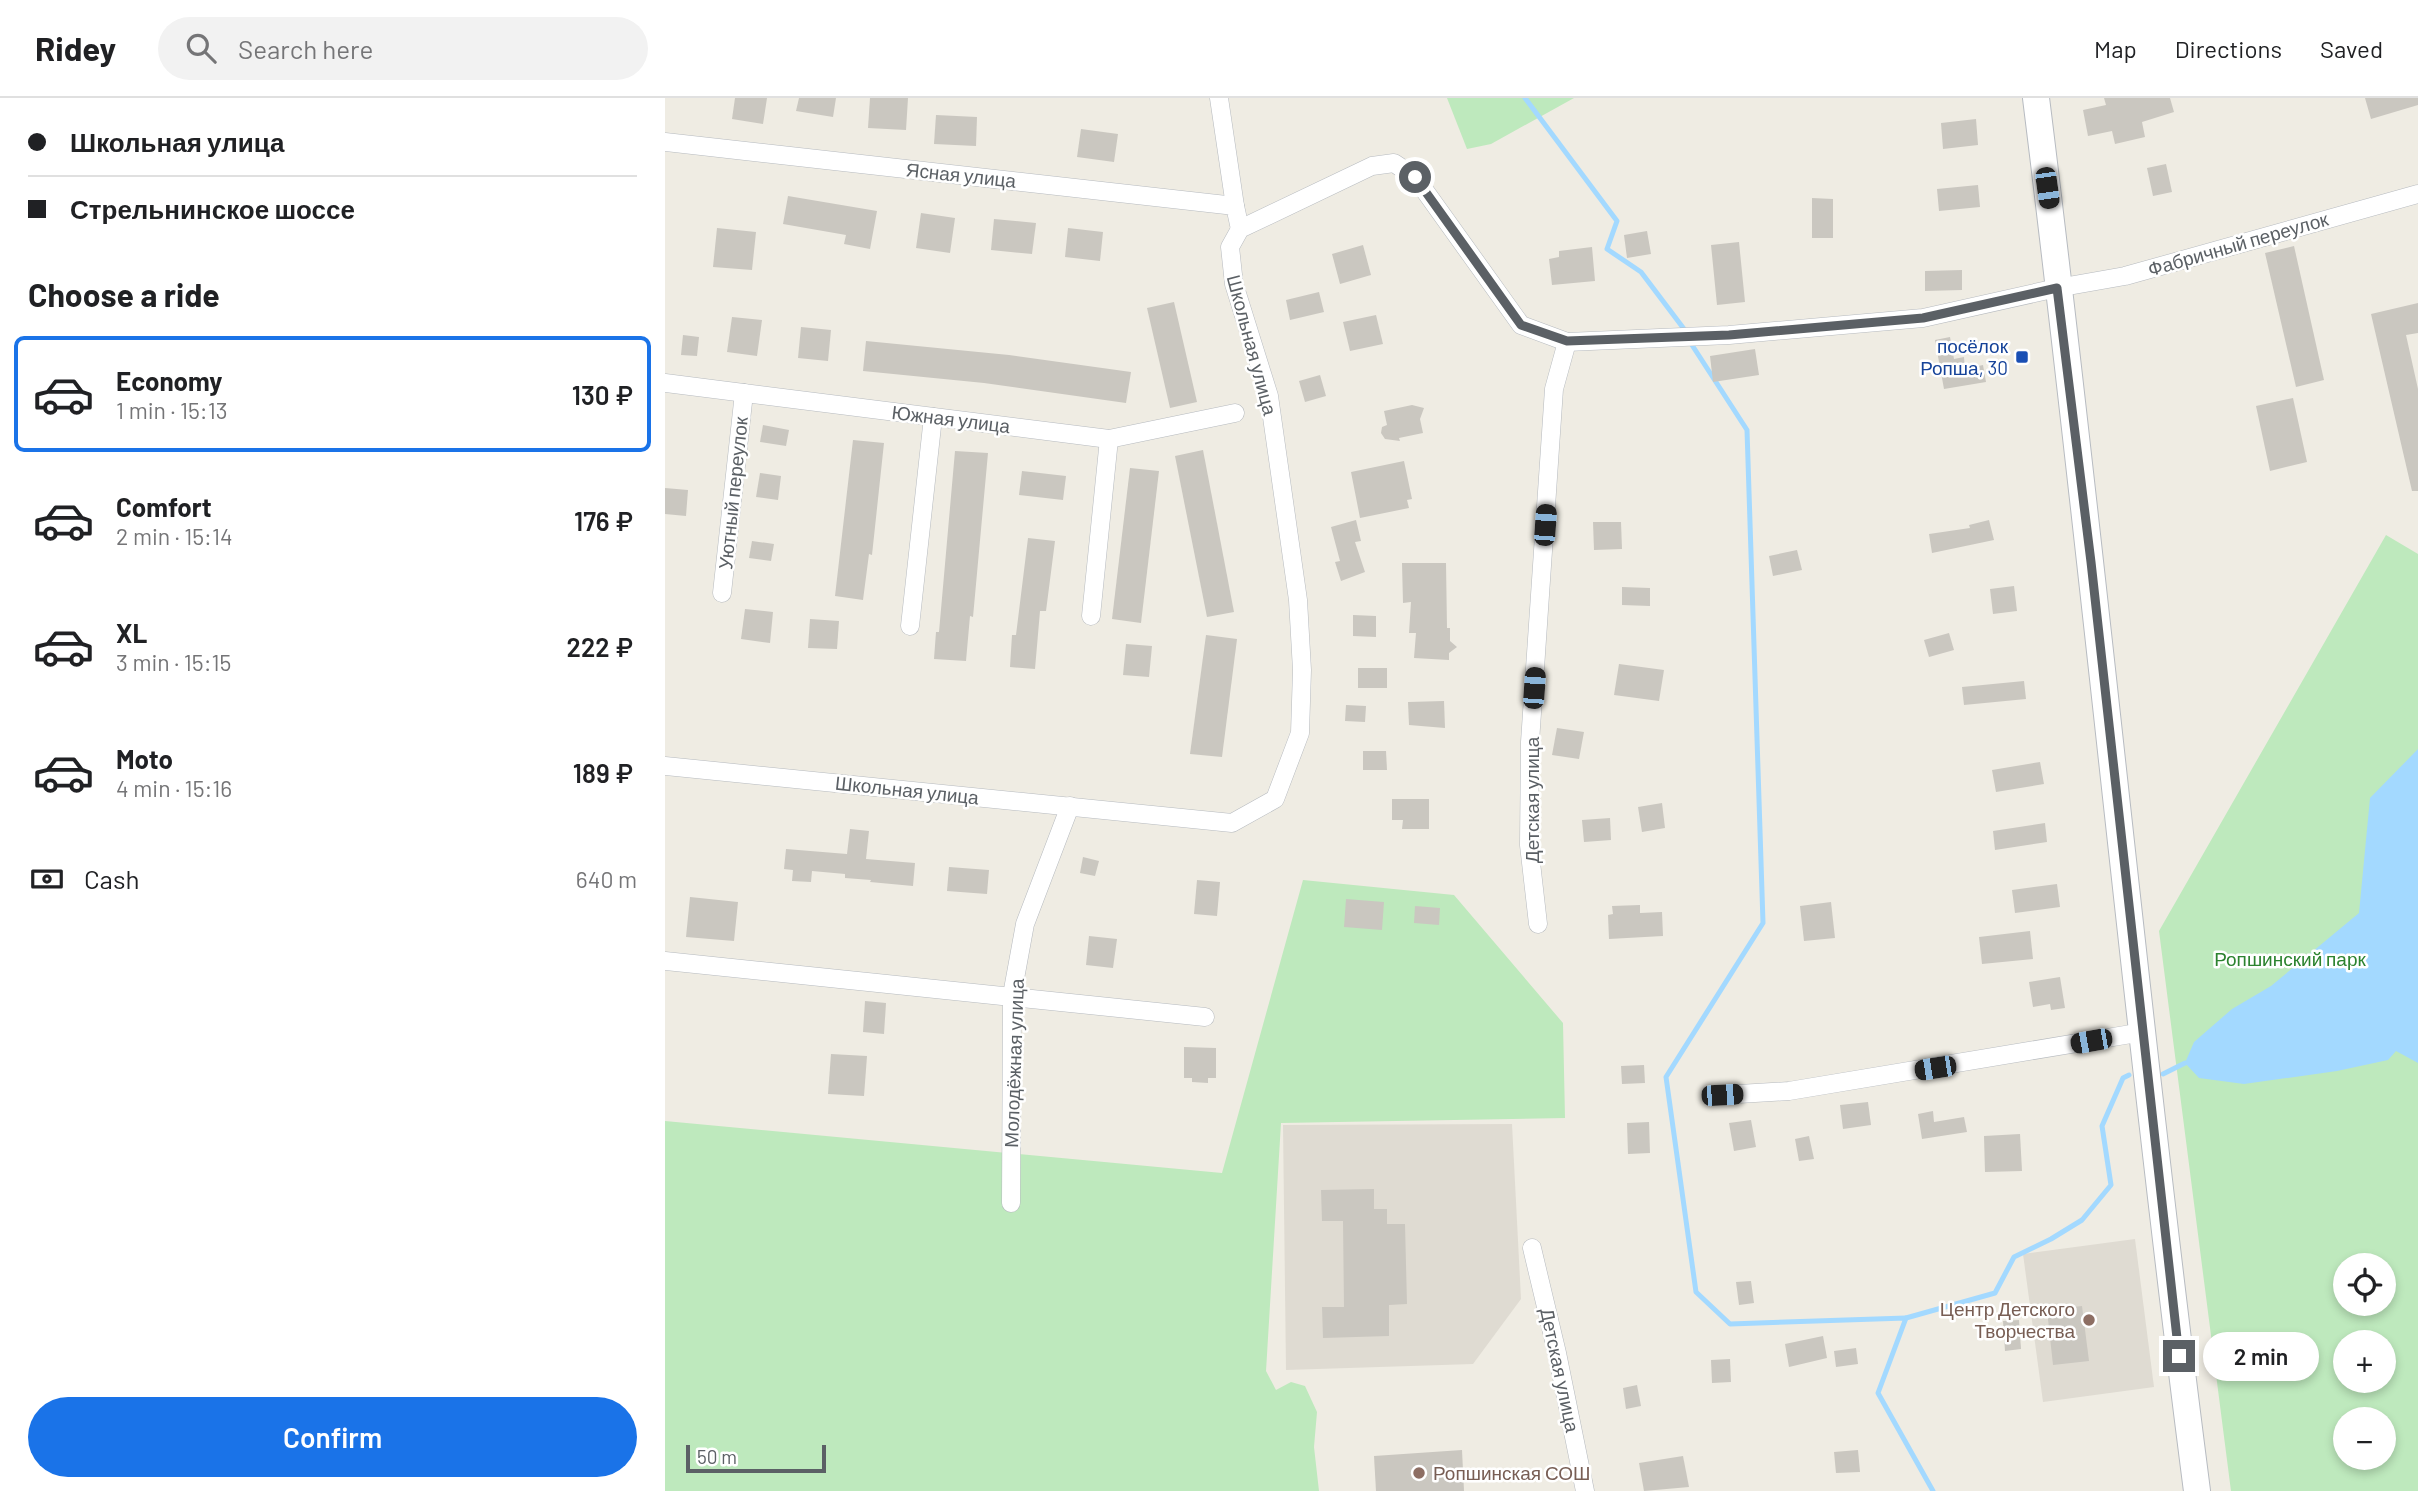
<!DOCTYPE html>
<html lang="en">
<head>
<meta charset="utf-8">
<style>
	:root { --surface:#fff; --page:#f2f2f2; --text:#202124; --muted:#757577; --line:#e0e0e0; --accent:#1a73e8 }
	body { margin:0; font-family:Barlow,sans-serif; background:var(--page); color:var(--text); height:100vh; display:flex; flex-direction:column; font-size:26px; white-space:nowrap }
	* { box-sizing:border-box; margin:0 }
	p { font-size:23px; color:var(--muted) }
	.icon { flex:none; width:38px; height:38px; fill:none; stroke:currentColor; stroke-width:2; stroke-linecap:round; stroke-linejoin:round }
	.map { position:relative; flex:1; overflow:hidden }
	.side { display:flex; flex-direction:column; background:var(--surface); width:665px }
	.side>* { flex:none }
	.banner { display:grid; align-content:center; height:154px; padding:0 28px; background:var(--surface) }
	.controls { position:absolute; left:1668px; top:1155px; display:grid; gap:14px }
	.controls a { display:grid; place-items:center; width:63px; height:63px; border-radius:50%; background:var(--surface); box-shadow:0 4px 10px #0003; font-size:35px }
	.scale { position:absolute; left:21px; bottom:18px; width:140px; box-sizing:border-box; padding-left:7px; border:4px solid #5b6065; border-top:0; font-size:19px; line-height:24px; white-space:nowrap; color:#5b6065; -webkit-text-stroke:5px #fff; paint-order:stroke }
	.end { position:absolute; width:32px; height:32px; margin:-16px; border:9px solid #5b6065; background:#fff; box-shadow:0 0 0 4px #fff }
	.from { border-radius:50% }
	.bubble { position:absolute; height:49px; border-radius:24px; background:var(--surface); box-shadow:0 4px 10px #0003; font-size:23px; font-weight:600; line-height:49px; text-align:center }
	.car { position:absolute; width:21px; height:42px; margin:-21px -10px; border-radius:9px; box-shadow:0 0 5px 2px #0007; background:linear-gradient(#222 24%,#8ab4d8 0 40%,#222 0 76%,#8ab4d8 0 86%,#222 0) }
	.banner b { display:flex; align-items:center; gap:24px; height:66px; font-size:26px }
	.banner b+b { border-top:2px solid var(--line) }
	.banner i { width:18px; height:18px; background:var(--text) }
	ul { padding:0; list-style:none }
	li { display:flex; align-items:center; gap:21px; height:116px; margin:0 14px 10px; padding:0 14px; border:4px solid transparent; border-radius:10px }
	li div { flex:1 }
	li b { display:block; font-size:26px }
	li em { font-style:normal; font-weight:600 }
	li.current { border-color:var(--accent) }
	li>.icon { width:63px; height:63px; stroke-width:1.5 }
	h2 { padding:0 28px; font-size:32px; line-height:84px }
	.pay { display:flex; align-items:center; gap:18px; height:77px; padding:0 28px; font-size:26px }
	.pay p { margin-inline-start:auto }
	.button { display:flex; gap:14px; margin-top:auto; padding:14px 28px }
	.button a { flex:1; height:80px; border-radius:42px; background:var(--accent); color:#fff; font-size:28px; font-weight:600; line-height:80px; text-align:center }
	header { display:flex; align-items:center; gap:42px; box-sizing:border-box; height:98px; padding:0 35px; background:var(--surface); border-bottom:2px solid var(--line) }
	header strong { font-size:33px }
	nav { display:flex; gap:38px; margin-inline-start:auto; font-size:24px }
	.search { width:490px; height:63px; background:var(--page); display:flex; align-items:center; gap:18px; box-sizing:border-box; padding:0 24px; border-radius:38px; color:var(--muted); font-size:26px }
	main { display:flex; flex:1; min-height:0 }
	.map>svg:first-child { display:block }
</style>
</head>
<body>
<header>
<strong>Ridey</strong>
<div class="search"><svg class="icon" aria-label="search" viewBox="0 0 24 24"><circle cx="10" cy="10" r="6"/><path d="M15 15l6 6"/></svg>Search here</div>
<nav><a>Map</a><a>Directions</a><a>Saved</a></nav>
</header>
<main>
<section class="side">
<div class="banner">
<b><i class="from"></i>Школьная улица</b>
<b><i></i>Стрельнинское шоссе</b>
</div>
<h2>Choose a ride</h2>
<ul>
<li class="current"><svg class="icon" aria-label="car" viewBox="0 0 24 24"><path d="M5 17H2v-5l4-1 3-4h7l3 4 3 1v5h-3M9 17h6M6 11h13"/><circle cx="7" cy="17" r="2"/><circle cx="17" cy="17" r="2"/></svg><div><b>Economy</b><p>1 min · 15:13</p></div><em>130 ₽</em></li>
<li><svg class="icon" aria-label="car" viewBox="0 0 24 24"><path d="M5 17H2v-5l4-1 3-4h7l3 4 3 1v5h-3M9 17h6M6 11h13"/><circle cx="7" cy="17" r="2"/><circle cx="17" cy="17" r="2"/></svg><div><b>Comfort</b><p>2 min · 15:14</p></div><em>176 ₽</em></li>
<li><svg class="icon" aria-label="car" viewBox="0 0 24 24"><path d="M5 17H2v-5l4-1 3-4h7l3 4 3 1v5h-3M9 17h6M6 11h13"/><circle cx="7" cy="17" r="2"/><circle cx="17" cy="17" r="2"/></svg><div><b>XL</b><p>3 min · 15:15</p></div><em>222 ₽</em></li>
<li><svg class="icon" aria-label="car" viewBox="0 0 24 24"><path d="M5 17H2v-5l4-1 3-4h7l3 4 3 1v5h-3M9 17h6M6 11h13"/><circle cx="7" cy="17" r="2"/><circle cx="17" cy="17" r="2"/></svg><div><b>Moto</b><p>4 min · 15:16</p></div><em>189 ₽</em></li>
</ul>
<div class="pay"><svg class="icon" aria-label="cash" viewBox="0 0 24 24"><path d="M3 7h18v10H3z"/><circle cx="12" cy="12" r="2"/></svg>Cash<p>640 m</p></div>
<div class="button"><a>Confirm</a></div>
</section>
<div class="map">
<svg width="1753" height="1393" viewBox="0 0 1753 1393">
	<rect width="100%" height="100%" fill="#efece3"/>
	<g fill="#dfdbd2">
		<path d="M847 1026 856 1201 808 1266 621 1272 618 1027Z"/>
		<path d="M1470 1141 1489 1289 1378 1304 1358 1156Z"/>
	</g>
	<g fill="#bee9bd" fill-rule="evenodd">
		<path d="M782 0H909L826 46 802 51Z"/>
		<path d="M1721 437 1753 456V1393H1566L1494 833ZM1680 1167H1718V1206H1680ZM1680 1244H1718V1283H1680ZM1680 1321H1718V1360H1680Z"/>
		<path d="M638 782 789 797 898 925 900 1020 616 1025 601 1273 611 1292 626 1284 640 1288 652 1314 649 1349 654 1393H0V1023L557 1075Z"/>
	</g>
	<path fill="#a3d9ff" d="M1753 651V965L1731 953 1723 962 1672 973 1579 986 1534 980 1520 965 1529 944 1567 911 1606 888 1694 815 1705 700Z"/>
	<g fill="none" stroke-linecap="round" stroke-linejoin="round">
		<g stroke="#a3d9ff" stroke-width="5">
			<path d="M860 0 952 123 942 151 976 174 1019 231"/>
			<path d="M1027 247 1082 332 1098 825 1001 979 1031 1194 1065 1226 1241 1220 1213 1295 1268 1393"/>
			<path d="M1498 976 1520 965"/>
			<path d="M1241 1220 1330 1195 1349 1159 1386 1141 1417 1122 1446 1087 1437 1028 1458 980 1464 977"/>
		</g>
	</g>
	<g fill="#cac7c0">
		<path d="M70 0H102L98 26 67 21Z"/>
		<path d="M134 0H171L168 19 131 13Z"/>
		<path d="M205 0H243L241 32 203 30Z"/>
		<path d="M1439 0H1505L1509 14 1477 24 1480 39 1450 46 1447 33 1423 38 1418 12 1441 7Z"/>
		<path d="M1700 0H1753V7L1706 21Z"/>
		<path d="M271 17 312 19 311 48 269 46Z"/>
		<path d="M1311 21 1313 47 1278 51 1276 25Z"/>
		<path d="M416 31 453 36 449 64 412 59Z"/>
		<path d="M1501 66 1507 94 1488 98 1482 70Z"/>
		<path d="M1313 87 1315 109 1274 113 1272 91Z"/>
		<path d="M123 98 212 113 205 151 179 146 181 137 118 126Z"/>
		<path d="M1147 100 1168 101V140H1147Z"/>
		<path d="M256 115 290 120 285 155 251 150Z"/>
		<path d="M329 121 371 125 367 156 326 152Z"/>
		<path d="M52 130 91 134 87 172 48 169Z"/>
		<path d="M403 130 438 134 435 163 400 159Z"/>
		<path d="M982 133 986 156 962 160 959 137Z"/>
		<path d="M1074 144 1080 204 1052 207 1046 147Z"/>
		<path d="M698 147 706 177 675 186 667 156Z"/>
		<path d="M1629 148 1659 282 1631 289 1600 155Z"/>
		<path d="M927 149 930 183 887 187 884 161 894 159V153Z"/>
		<path d="M1297 172V192L1260 193V173Z"/>
		<path d="M654 194 659 214 625 222 621 202Z"/>
		<path d="M509 204 532 304 505 310 482 210Z"/>
		<path d="M1753 205V235L1741 237 1753 291V393H1747L1706 216Z"/>
		<path d="M711 217 718 246 685 253 678 224Z"/>
		<path d="M67 219 97 222 92 258 62 254Z"/>
		<path d="M136 229 166 232 163 263 133 260Z"/>
		<path d="M18 237 34 239 32 258 16 257Z"/>
		<path d="M1285 239 1289 261 1299 259 1300 271 1318 267 1321 284 1279 291 1270 242Z"/>
		<path d="M201 243 344 257 466 274 461 305 319 285 198 273Z"/>
		<path d="M1090 251 1094 277 1048 284 1045 258Z"/>
		<path d="M655 277 661 298 640 304 634 283Z"/>
		<path d="M1628 300 1642 364 1605 373 1591 308Z"/>
		<path d="M747 307 759 310 755 321 758 335 734 340 735 343 720 341 716 335 717 329 722 327 719 313Z"/>
		<path d="M98 327 124 332 121 348 95 344Z"/>
		<path d="M188 342 219 345 207 457 204 456 198 502 170 498Z"/>
		<path d="M538 352 569 514 542 519 510 358Z"/>
		<path d="M290 353 323 355 308 519 305 518 301 563 269 561 271 534H274Z"/>
		<path d="M739 363 747 401 742 402 744 410 695 420 686 374Z"/>
		<path d="M465 370 494 373 476 525 447 521Z"/>
		<path d="M357 373 401 378 398 402 354 397Z"/>
		<path d="M95 375 116 378 113 402 91 399Z"/>
		<path d="M0 390 23 392 21 418 0 416Z"/>
		<path d="M691 422 696 443 690 444 700 474 676 483 670 464 675 463 666 429Z"/>
		<path d="M1324 422 1329 442 1267 455 1264 436 1305 430 1304 427Z"/>
		<path d="M928 424H956L957 451 929 452Z"/>
		<path d="M363 440 390 443 381 513H375L370 571 345 569 347 537H351Z"/>
		<path d="M87 443 109 446 106 463 84 460Z"/>
		<path d="M1132 452 1137 472 1108 478 1104 458Z"/>
		<path d="M737 465H781L782 530H785V543L792 549 784 555V562L749 560 751 535H744L746 504 738 505Z"/>
		<path d="M1349 488 1352 513 1328 516 1325 491Z"/>
		<path d="M957 489 985 490V508L957 507Z"/>
		<path d="M80 511 108 514 105 545 76 541Z"/>
		<path d="M688 517 711 518V539L688 538Z"/>
		<path d="M145 521 174 523 172 551 143 550Z"/>
		<path d="M1284 535 1289 552 1264 559 1259 542Z"/>
		<path d="M541 537 572 541 557 659 525 656Z"/>
		<path d="M461 546 487 548 484 579 458 577Z"/>
		<path d="M954 566 999 572 994 603 949 597Z"/>
		<rect x="693" y="570" width="29" height="20"/>
		<path d="M1359 583 1361 601 1299 607 1297 589Z"/>
		<path d="M779 603 780 630 744 627 743 604Z"/>
		<path d="M681 607 701 608 700 624 680 623Z"/>
		<path d="M892 630 919 634 914 661 887 657Z"/>
		<path d="M698 653H721L722 672H698Z"/>
		<path d="M1375 664 1379 686 1331 694 1327 672Z"/>
		<path d="M727 701H764V731H737L738 722H727Z"/>
		<path d="M997 705 1000 730 977 734 973 709Z"/>
		<path d="M945 720 946 742 919 744 917 722Z"/>
		<path d="M1380 725 1382 744 1330 752 1328 733Z"/>
		<path d="M185 731 204 733 201 761 250 765 248 788 205 784 206 782 180 780V776L147 773 146 784 127 783 128 772 119 771 121 751 182 756Z"/>
		<path d="M418 759 434 763 430 778 415 775Z"/>
		<path d="M284 769 324 772 322 796 282 793Z"/>
		<path d="M532 782 555 784 552 818 529 816Z"/>
		<path d="M1392 786 1395 809 1350 815 1347 792Z"/>
		<path d="M25 799 73 804 69 843 21 839Z"/>
		<path d="M681 801 719 804 717 832 679 829Z"/>
		<path d="M1166 804 1170 840 1139 843 1135 808Z"/>
		<path d="M975 807V815L997 814 998 838 944 841 943 817 948 816 947 808Z"/>
		<path d="M750 808 775 810 774 827 749 825Z"/>
		<path d="M1365 833 1368 861 1317 866 1314 839Z"/>
		<path d="M424 838 452 841 448 870 421 867Z"/>
		<path d="M1395 879 1400 910 1386 912 1385 906 1368 909 1364 884Z"/>
		<path d="M200 903 221 905 219 936 198 934Z"/>
		<path d="M519 949 551 950V980H543V985L527 984V980H519Z"/>
		<path d="M166 956 202 958 199 998 163 996Z"/>
		<path d="M979 967 980 985 957 986 956 968Z"/>
		<path d="M1203 1004 1206 1027 1178 1031 1175 1007Z"/>
		<path d="M1268 1013 1269 1024 1299 1019 1302 1034 1257 1041 1253 1016Z"/>
		<path d="M1086 1022 1091 1049 1069 1053 1064 1025Z"/>
		<path d="M984 1024 985 1055 963 1056 962 1025Z"/>
		<path d="M1355 1036 1357 1073 1320 1074 1319 1038Z"/>
		<path d="M1144 1038 1149 1061 1134 1063 1130 1041Z"/>
		<path d="M709 1091V1111H722V1126H740L742 1206 724 1207V1238L658 1240 657 1209H679L678 1123H657L656 1092Z"/>
		<path d="M1086 1183 1089 1205 1074 1207 1071 1184Z"/>
		<path d="M1417 1208 1424 1263 1388 1267 1382 1212Z"/>
		<path d="M1354 1222 1356 1251 1340 1253 1338 1223Z"/>
		<path d="M1158 1238 1162 1260 1124 1269 1120 1246Z"/>
		<path d="M1191 1250 1193 1266 1171 1269 1169 1253Z"/>
		<path d="M1065 1261 1066 1284 1047 1285 1046 1262Z"/>
		<path d="M972 1287 976 1308 961 1311 958 1290Z"/>
		<path d="M797 1352 799 1393H711L709 1358Z"/>
		<path d="M1193 1352 1195 1374 1171 1375 1169 1354Z"/>
		<path d="M1018 1358 1024 1389 979 1393 974 1365Z"/>
	</g>
	<g fill="none" stroke-linecap="round" stroke-linejoin="round">
		<defs>
			<g id="minor">
				<path d="M554 0 570 108"/>
				<path d="M0 44 570 108 575 131"/>
				<path d="M0 285 444 341 570 315"/>
				<path d="M57 495 79 295"/>
				<path d="M426 518 444 341"/>
				<path d="M245 528 268 319"/>
				<path d="M0 668 567 725 610 701 635 635 637 572 633 502 604 298 569 186 565 149 575 131 707 68 729 65 750 79 856 227 902 244 1064 237 1258 220 1392 190 1460 178 1753 96"/>
				<path d="M873 826 864 747 865 644 889 291 902 244"/>
				<path d="M0 863 540 919"/>
				<path d="M1057 997 1124 993 1478 934"/>
				<path d="M346 1105 347 897 360 826 405 708"/>
				<path d="M867 1150 892 1255 920 1393"/>
			</g>
			<path id="secondary" d="M1371 0C1429 464 1472 929 1532 1393"/>
		</defs>
		<use href="#minor" stroke="#b6babf" stroke-width="19"/>
		<use href="#secondary" stroke="#b7bbc1" stroke-width="28"/>
		<use href="#minor" stroke="#fff" stroke-width="18"/>
		<use href="#secondary" stroke="#fff" stroke-width="26"/>
	</g>
	<g fill="none" stroke-linecap="round" stroke-linejoin="round">
		<path stroke="#5b6065" stroke-width="9" d="M750 79 856 227 902 243 1064 237 1258 220 1392 190 1426 464 1514 1258"/>
	</g>
	<rect fill="#1a4fb4" stroke="#fff" stroke-width="2.5" x="1350" y="252" width="14" height="14" rx="3.5"/>
	<g fill="#8d6e63" stroke="#fff" stroke-width="2.5">
		<circle cx="1424" cy="1222" r="7"/>
		<circle cx="754" cy="1375" r="7"/>
	</g>
	<g text-anchor="middle" stroke-width="5" stroke-linejoin="round" paint-order="stroke">
		<g font-size="19" fill="#5b6065" stroke="#fff">
			<text transform="translate(296 77) rotate(6)" y="7">Ясная улица</text>
			<text transform="translate(1573 146) rotate(-16)" y="7">Фабричный переулок</text>
			<text transform="translate(587 247) rotate(75)" y="7">Школьная улица</text>
			<text transform="translate(286 321) rotate(7)" y="7">Южная улица</text>
			<text transform="translate(68 395) rotate(-84)" y="7">Уютный переулок</text>
			<text transform="translate(242 692) rotate(6)" y="7">Школьная улица</text>
			<text transform="translate(867 702) rotate(-90)" y="7">Детская улица</text>
			<text transform="translate(349 965) rotate(-88)" y="7">Молодёжная улица</text>
			<text transform="translate(895 1272) rotate(78)" y="7">Детская улица</text>
		</g>
		<g font-size="19" fill="#164399" stroke="#fff" text-anchor="end">
			<text x="1343" y="255">посёлок<tspan x="1343" dy="22">Ропша, 30</tspan></text>
		</g>
		<g font-size="19" fill="#2c832f" stroke="#fff">
			<text x="1625" y="868">Ропшинский парк</text>
		</g>
		<g font-size="19" fill="#785e54" stroke="#fff" text-anchor="end">
			<text x="1410" y="1218">Центр Детского<tspan x="1410" dy="22">Творчества</tspan></text>
			<text x="768" y="1382" text-anchor="start">Ропшинская СОШ</text>
		</g>
	</g>
</svg>
<div class="controls">
<a><svg class="icon" aria-label="locate" viewBox="0 0 24 24"><circle cx="12" cy="12" r="6"/><path d="M12 2v4M12 18v4M2 12h4M18 12h4"/></svg></a>
<a>+</a>
<a>−</a>
</div>
<div class="scale">50 m</div>
<i class="end from" style="left:750px;top:79px"></i>
<i class="end" style="left:1514px;top:1258px"></i>
<div class="bubble" style="left:1538px;top:1234px;width:116px">2 min</div>
<i class="car" style="left:1382px;top:90px;rotate:172deg"></i>
<i class="car" style="left:880px;top:427px;rotate:4deg"></i>
<i class="car" style="left:869px;top:590px;rotate:4deg"></i>
<i class="car" style="left:1426px;top:943px;rotate:260deg"></i>
<i class="car" style="left:1270px;top:970px;rotate:261deg"></i>
<i class="car" style="left:1057px;top:997px;rotate:87deg"></i>
</div>
</main>
</body>
</html>
